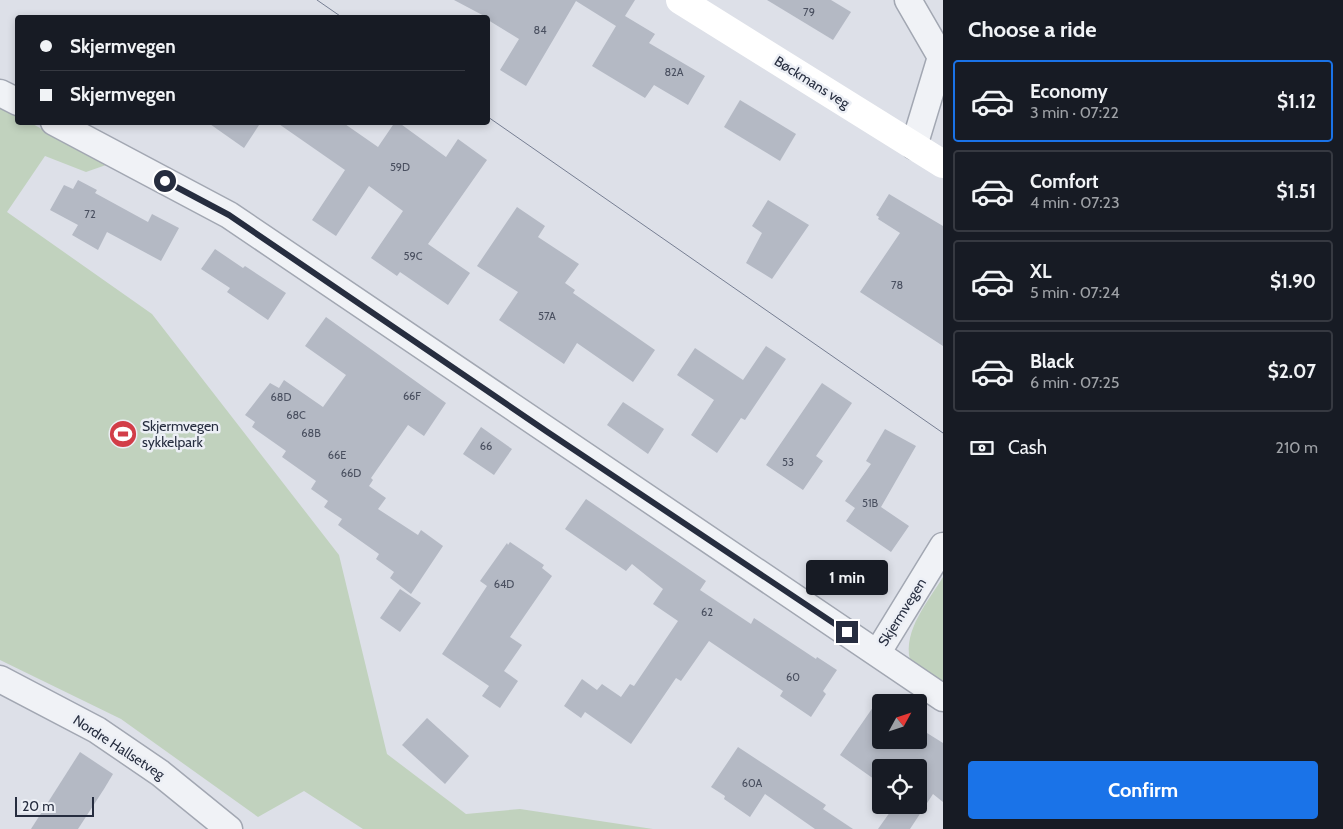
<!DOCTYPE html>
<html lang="en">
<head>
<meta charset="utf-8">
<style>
	:root { --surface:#171b24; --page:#20242c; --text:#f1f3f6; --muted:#9ea1a6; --line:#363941; --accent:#1a73e8 }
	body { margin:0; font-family:Cabin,sans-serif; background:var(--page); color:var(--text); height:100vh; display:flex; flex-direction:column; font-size:19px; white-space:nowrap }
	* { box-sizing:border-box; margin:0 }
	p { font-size:16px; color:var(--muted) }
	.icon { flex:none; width:28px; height:28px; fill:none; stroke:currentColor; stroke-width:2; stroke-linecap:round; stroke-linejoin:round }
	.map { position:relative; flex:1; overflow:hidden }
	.sheet { display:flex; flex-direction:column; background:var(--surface); width:400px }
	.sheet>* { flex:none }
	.banner { position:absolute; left:15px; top:15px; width:475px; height:110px; border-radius:5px; box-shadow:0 2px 8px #0003; display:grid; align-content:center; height:110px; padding:0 25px; background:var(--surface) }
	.needle { width:32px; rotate:50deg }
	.tools { position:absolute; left:872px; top:694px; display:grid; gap:10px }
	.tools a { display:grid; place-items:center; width:55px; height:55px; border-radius:5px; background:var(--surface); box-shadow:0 2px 8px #0003; font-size:25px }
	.scale { position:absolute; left:15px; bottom:12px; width:79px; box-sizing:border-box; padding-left:5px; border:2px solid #262d3f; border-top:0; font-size:14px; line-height:18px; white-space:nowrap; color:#262d3f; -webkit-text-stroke:4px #eceff5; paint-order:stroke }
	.end { position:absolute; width:22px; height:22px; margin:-11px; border:6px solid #262d3f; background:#fff; box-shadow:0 0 0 2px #fff }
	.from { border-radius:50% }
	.bubble { position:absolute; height:35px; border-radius:5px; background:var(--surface); box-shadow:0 2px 8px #0003; font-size:16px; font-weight:700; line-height:35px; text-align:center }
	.banner b { display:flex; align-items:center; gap:18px; height:48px; font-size:19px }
	.banner b+b { border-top:1px solid var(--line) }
	.banner i { width:12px; height:12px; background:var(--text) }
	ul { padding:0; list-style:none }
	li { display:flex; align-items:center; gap:15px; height:82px; margin:0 10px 8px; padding:0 15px; border:2px solid var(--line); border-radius:5px }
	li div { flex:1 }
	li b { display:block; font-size:19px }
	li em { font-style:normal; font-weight:700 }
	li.selected { border-color:var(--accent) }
	li>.icon { width:45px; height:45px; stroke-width:1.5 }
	h2 { padding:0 25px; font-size:22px; line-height:60px }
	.pay { display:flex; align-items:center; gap:12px; height:55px; padding:0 25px; font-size:19px }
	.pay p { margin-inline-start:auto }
	.button { display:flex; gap:10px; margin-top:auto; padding:10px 25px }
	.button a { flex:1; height:58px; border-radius:5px; background:var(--accent); color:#fff; font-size:20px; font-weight:700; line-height:58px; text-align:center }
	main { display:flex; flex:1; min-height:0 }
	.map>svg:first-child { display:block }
</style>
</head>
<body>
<main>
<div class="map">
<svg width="943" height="829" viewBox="0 0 943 829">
	<rect width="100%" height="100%" fill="#dde0e8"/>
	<g fill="#c1d2be">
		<path d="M0 106 17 115 18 122 31 123 106 165 86 172 45 156 7 212 152 314 339 555 387 754 466 814 520 809 653 829H363L304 791 258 817 121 719 0 660Z"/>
		<path d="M943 577V685L910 660C903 630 928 602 943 577Z"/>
	</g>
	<g fill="#b4b9c4">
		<path d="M454 0H635L625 16 655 34 649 43 705 76 688 105 654 85 645 98 592 66 616 26 576 1 526 86 500 70 519 39 488 20V18Z"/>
		<path d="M767 0H831L851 12 833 40Z"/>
		<path d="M740 100 796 134 780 161 724 127Z"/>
		<path d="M207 122H261L244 148Z"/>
		<path d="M276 122H342L378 147 395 122H398L446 157 458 139 487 160 428 244 470 273 448 305 400 272 397 276 371 258 403 211 369 186 336 236 312 220 345 170Z"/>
		<path d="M78 180 97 190 95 193 148 222 152 214 179 228 161 261 107 232 98 250 72 235 78 225 50 210 64 185 73 189Z"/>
		<path d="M889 194 943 226V346L860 292 900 233 878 219 879 217 876 215Z"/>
		<path d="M768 200 809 225 772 279 746 263 762 233 752 226Z"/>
		<path d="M517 207 545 226 538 237 579 264 565 283 575 290 573 293 655 350 633 382 577 343 564 364 499 320 518 292 477 266Z"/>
		<path d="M215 249 243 268 245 266 286 293 268 320 227 292 230 288 201 269Z"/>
		<path d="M326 317 446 403 424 436 408 425 371 478 373 480 369 486 386 498 378 509 418 535 421 530 443 546 411 594 390 578 394 572 376 559 379 554 338 525 342 519 324 507 328 501 311 489 316 481 282 457 286 451 252 427 255 422 245 415 270 383 279 388 284 380 323 407 346 375 305 346Z"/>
		<path d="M766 346 786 359 745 420 741 418 717 453 691 435 714 400 677 375 695 348 743 380Z"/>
		<path d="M822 383 852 403 816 456 823 461 803 490 766 465Z"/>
		<path d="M623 402 664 429 648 454 607 425Z"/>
		<path d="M481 427 512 449 494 475 463 454Z"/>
		<path d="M885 429 916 446 881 507 909 526 891 552 846 521 855 508 845 501 871 464 866 461Z"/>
		<path d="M586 499 706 581 700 590 751 624 754 618 816 659 817 657 837 670 823 691 826 694 811 717 780 696 783 691 709 641 681 681 676 678 631 744 585 712 581 718 564 706 582 679 597 690 602 684 621 697 630 684 634 686 678 621 653 604 663 589 632 564 626 571 565 529Z"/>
		<path d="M510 542 544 565 542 568 552 576 510 637 522 645 504 671 518 681 500 708 482 696 489 686 442 654 487 586 480 581 507 543 508 545Z"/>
		<path d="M400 589 421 603 400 632 380 618Z"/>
		<path d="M878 700 881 702V740H919V728L943 743V802L933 794 910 829H878L895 805H919V768H881V784L840 755Z"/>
		<path d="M427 718 469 756 445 784 402 745Z"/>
		<path d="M738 747 826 805 823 809 853 829H815L765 794 750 817 724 799 725 796 711 787Z"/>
		<path d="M80 752 113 774 104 789 78 829H31Z"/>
	</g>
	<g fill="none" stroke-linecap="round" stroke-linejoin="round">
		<defs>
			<g id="minor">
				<path d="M908 0 941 57 914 146"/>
				<path d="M0 93 18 102"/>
				<path d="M54 122 229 215 943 698"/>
				<path d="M878 652 943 546"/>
				<path d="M0 679 97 730 160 773 229 829"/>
			</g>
		</defs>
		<use href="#minor" stroke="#a2a7b2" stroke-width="29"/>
		<use href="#minor" stroke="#f0f2f6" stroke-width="26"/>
		<path stroke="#fff" stroke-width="28" d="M680 0 943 164"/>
		<g stroke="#767e92" stroke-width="1">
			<path d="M317 0 343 18"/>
			<path d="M488 117 943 433"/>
		</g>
	</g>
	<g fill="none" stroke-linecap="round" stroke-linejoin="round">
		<path stroke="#262d3f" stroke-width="6" d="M165 181 229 215 546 431 847 632"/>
	</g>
	<defs>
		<symbol id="stadium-disc" viewBox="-11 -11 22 22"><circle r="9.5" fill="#d23d48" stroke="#eceff5"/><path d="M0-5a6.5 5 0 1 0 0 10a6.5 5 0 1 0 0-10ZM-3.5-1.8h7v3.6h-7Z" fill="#fff"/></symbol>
	</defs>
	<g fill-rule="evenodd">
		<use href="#stadium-disc" x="107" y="418" width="32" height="32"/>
	</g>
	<g text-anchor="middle" stroke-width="5" stroke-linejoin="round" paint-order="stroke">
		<g font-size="11" fill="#4a5060">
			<text x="809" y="16">79</text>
			<text x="540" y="34">84</text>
			<text x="674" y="76">82A</text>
			<text x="400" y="171">59D</text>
			<text x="90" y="218">72</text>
			<text x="413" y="260">59C</text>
			<text x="897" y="289">78</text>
			<text x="547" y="320">57A</text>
			<text x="412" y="400">66F</text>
			<text x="281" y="401">68D</text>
			<text x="296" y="419">68C</text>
			<text x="311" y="437">68B</text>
			<text x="486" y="450">66</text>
			<text x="337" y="459">66E</text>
			<text x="788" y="466">53</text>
			<text x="351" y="477">66D</text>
			<text x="870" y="507">51B</text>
			<text x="504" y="588">64D</text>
			<text x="707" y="616">62</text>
			<text x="793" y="681">60</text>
			<text x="752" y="787">60A</text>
		</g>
		<g font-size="14" fill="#262d3f" stroke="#eceff5">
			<text transform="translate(812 82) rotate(32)" y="5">Bøckmans veg</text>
			<text transform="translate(902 612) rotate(-58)" y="5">Skjermvegen</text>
			<text transform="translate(119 747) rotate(33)" y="5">Nordre Hallsetveg</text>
		</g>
		<g font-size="14" fill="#262d3f" stroke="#eceff5" text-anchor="start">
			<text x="142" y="431">Skjermvegen<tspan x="142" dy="16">sykkelpark</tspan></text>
		</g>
	</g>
</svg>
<div class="tools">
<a><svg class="needle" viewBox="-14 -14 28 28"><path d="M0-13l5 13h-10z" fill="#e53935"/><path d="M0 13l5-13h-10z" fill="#9ea1a6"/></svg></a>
<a><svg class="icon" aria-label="locate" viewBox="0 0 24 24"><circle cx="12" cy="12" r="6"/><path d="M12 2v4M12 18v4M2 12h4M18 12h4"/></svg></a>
</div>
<div class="scale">20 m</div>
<i class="end from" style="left:165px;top:181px"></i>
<i class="end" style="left:847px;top:632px"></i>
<div class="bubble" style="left:806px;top:560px;width:82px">1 min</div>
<div class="banner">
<b><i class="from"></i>Skjermvegen</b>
<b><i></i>Skjermvegen</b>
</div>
</div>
<section class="sheet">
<h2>Choose a ride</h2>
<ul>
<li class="selected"><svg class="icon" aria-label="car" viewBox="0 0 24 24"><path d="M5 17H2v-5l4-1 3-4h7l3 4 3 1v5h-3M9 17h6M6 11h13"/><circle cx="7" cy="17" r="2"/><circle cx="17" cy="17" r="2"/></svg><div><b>Economy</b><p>3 min · 07:22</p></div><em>$1.12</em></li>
<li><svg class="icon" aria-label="car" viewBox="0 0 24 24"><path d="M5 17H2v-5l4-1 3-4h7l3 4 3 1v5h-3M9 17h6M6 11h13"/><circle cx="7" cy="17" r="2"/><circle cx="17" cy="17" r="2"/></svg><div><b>Comfort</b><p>4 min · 07:23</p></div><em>$1.51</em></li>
<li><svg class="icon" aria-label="car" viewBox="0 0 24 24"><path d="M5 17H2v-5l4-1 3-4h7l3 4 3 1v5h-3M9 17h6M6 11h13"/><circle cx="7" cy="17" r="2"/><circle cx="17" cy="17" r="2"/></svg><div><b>XL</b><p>5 min · 07:24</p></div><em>$1.90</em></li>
<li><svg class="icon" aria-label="car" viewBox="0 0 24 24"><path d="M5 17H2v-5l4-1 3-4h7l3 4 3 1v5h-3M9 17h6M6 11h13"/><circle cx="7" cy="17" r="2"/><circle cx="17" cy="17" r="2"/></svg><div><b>Black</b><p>6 min · 07:25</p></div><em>$2.07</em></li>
</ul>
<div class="pay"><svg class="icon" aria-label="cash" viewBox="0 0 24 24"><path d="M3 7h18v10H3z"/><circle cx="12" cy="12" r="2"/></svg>Cash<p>210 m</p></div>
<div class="button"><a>Confirm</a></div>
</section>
</main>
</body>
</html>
